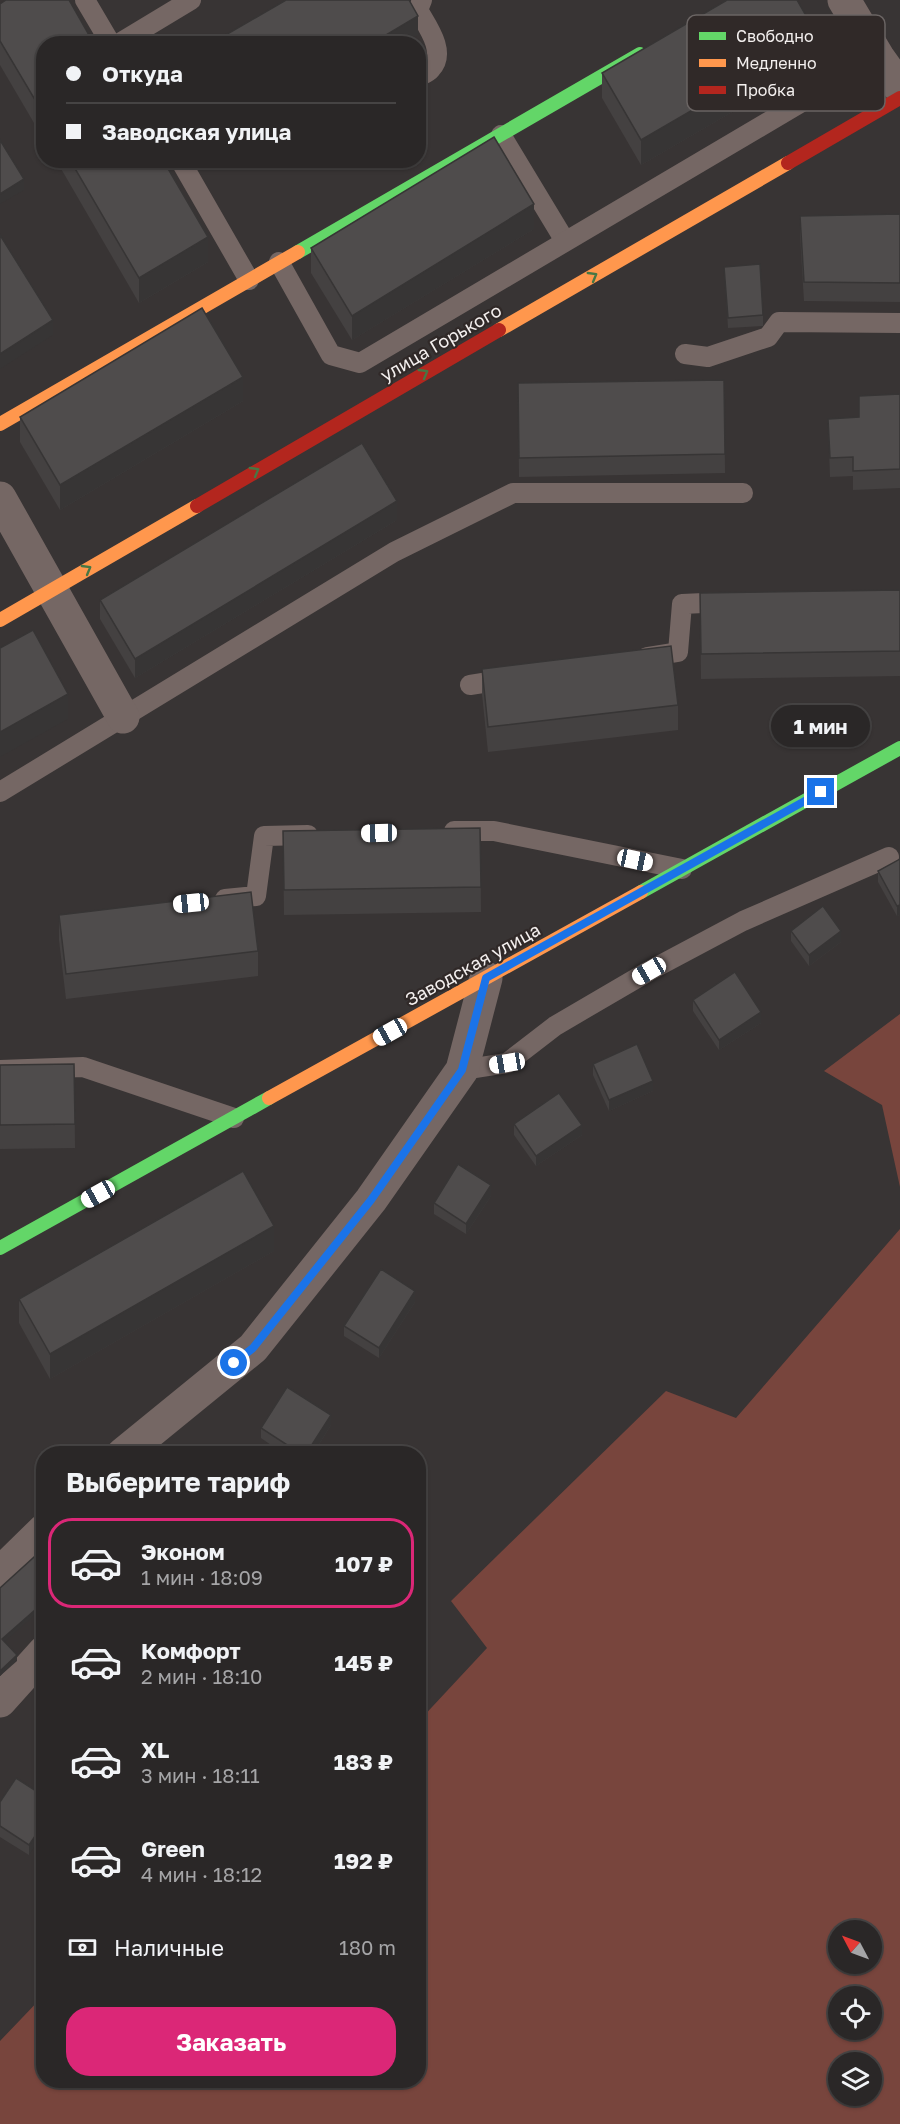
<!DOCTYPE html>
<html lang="ru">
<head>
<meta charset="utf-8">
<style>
	:root { --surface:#2a2727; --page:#322f2f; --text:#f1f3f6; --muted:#a5a5a7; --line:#464444; --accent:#db2777 }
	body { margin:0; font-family:"Golos Text",sans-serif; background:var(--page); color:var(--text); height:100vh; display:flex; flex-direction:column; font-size:22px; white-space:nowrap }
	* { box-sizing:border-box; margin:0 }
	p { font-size:20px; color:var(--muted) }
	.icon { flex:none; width:33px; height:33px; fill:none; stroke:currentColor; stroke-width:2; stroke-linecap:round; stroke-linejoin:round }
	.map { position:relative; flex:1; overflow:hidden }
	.panel { position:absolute; left:36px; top:1446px; width:390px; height:642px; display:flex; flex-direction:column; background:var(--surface); border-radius:24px; box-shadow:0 2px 4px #0004,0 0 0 2px var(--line) }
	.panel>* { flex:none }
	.banner { position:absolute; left:36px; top:36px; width:390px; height:132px; border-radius:24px; box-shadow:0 2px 4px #0004,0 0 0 2px var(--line); display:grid; align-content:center; height:132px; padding:0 30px; background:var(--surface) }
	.needle { width:39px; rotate:311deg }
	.controls { position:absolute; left:828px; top:1920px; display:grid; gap:12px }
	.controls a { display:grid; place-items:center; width:54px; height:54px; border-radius:50%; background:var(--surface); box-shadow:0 2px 4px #0004,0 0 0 2px var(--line); font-size:30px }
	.end { position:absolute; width:27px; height:27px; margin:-14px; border:8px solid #1a73e8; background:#fff; box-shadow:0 0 0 3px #fff }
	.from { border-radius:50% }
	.bubble { position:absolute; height:42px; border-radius:21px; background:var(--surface); box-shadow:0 2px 4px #0004,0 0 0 2px var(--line); font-size:20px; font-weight:700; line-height:42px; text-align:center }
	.car { position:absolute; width:18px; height:36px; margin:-18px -9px; border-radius:8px; box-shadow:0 0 4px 2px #0007; background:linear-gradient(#fff 24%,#345 0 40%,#fff 0 76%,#345 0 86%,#fff 0) }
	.banner b { display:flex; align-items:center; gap:21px; height:57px; font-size:22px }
	.banner b+b { border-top:2px solid var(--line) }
	.banner i { width:15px; height:15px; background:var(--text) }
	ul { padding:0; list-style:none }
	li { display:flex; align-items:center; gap:18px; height:90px; margin:0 12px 9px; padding:0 18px; border:3px solid transparent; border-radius:24px }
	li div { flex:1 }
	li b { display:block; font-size:22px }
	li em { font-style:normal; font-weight:700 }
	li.current { border-color:var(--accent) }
	li>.icon { width:54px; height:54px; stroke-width:1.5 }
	h2 { padding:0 30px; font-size:27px; line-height:72px }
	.pay { display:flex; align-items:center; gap:15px; height:66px; padding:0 30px; font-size:22px }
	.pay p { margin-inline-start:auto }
	.button { display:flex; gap:12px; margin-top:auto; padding:12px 30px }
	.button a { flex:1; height:69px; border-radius:24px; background:var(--accent); color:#fff; font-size:24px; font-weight:700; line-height:69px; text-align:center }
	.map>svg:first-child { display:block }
</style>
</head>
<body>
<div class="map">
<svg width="900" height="2124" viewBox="0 0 900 2124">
	<rect width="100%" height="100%" fill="#383434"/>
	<g fill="#78453d" fill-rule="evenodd">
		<path d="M900 1014V1187L882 1105 824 1071Z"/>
		<path d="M900 1229V2124H0V2041L43 1996 44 2080H418L419 1721 487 1648 451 1601 666 1391 736 1418ZM838 1930H872V1964H838ZM838 1996H872V2030H838ZM838 2062H872V2096H838Z"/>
	</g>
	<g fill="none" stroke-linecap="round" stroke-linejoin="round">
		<g stroke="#756764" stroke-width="20">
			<path d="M85 0 111 44"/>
			<path d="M118 44 191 0"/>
			<path d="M418 77C422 75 428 73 431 69 447 52 427 26 418 10L422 0"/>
			<path d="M501 135 565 241"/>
			<path d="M180 160 249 280"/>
			<path d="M279 262 331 355 360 363 878 57"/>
			<path d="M685 354 708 357 768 337 779 322 900 323"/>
			<path d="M647 657 678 652 682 604 726 602"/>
			<path d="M470 685 508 679"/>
			<path d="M0 792 394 552 513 493H743"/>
			<path d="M454 831H494L682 869"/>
			<path d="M225 899 256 896 264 836 308 835"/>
			<path d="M0 1070 83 1067 234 1118"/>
			<path d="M462 1070 507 1063 555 1026 649 971 743 921 889 857"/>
		</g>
		<g stroke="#756764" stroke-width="33">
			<path d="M844 0 878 57 900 88"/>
			<path d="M0 498 123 717"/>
			<path d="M123 1454 253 1348 371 1200 462 1070 486 978"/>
			<path d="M0 1573 44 1530"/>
			<path d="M0 1701 44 1652"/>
		</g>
		<g stroke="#63d668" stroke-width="14">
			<path d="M298 252 640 54"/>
			<path d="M641 892 900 748"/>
			<path d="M0 1248 269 1098"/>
		</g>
		<g stroke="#ff974d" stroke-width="14">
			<path d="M499 330 788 163"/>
			<path d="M0 424 298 252"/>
			<path d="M0 620 197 506"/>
			<path d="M269 1098 641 892"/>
		</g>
		<g stroke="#b3261e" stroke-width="14">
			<path d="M788 163 900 98"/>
			<path d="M197 506 499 330"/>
		</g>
	</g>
	<g fill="#444141">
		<path d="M0 4 44 44V140L0 65Z"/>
		<path d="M818 62 641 165 602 98V73Z"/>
		<path d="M56 160H163L208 262 139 303Z"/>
		<path d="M900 214V302L804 301 800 235V216Z"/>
		<path d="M534 229 352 340 311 273V248Z"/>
		<path d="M724 267 763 315V326L728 328Z"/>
		<path d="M724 380 725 473 519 477 518 383Z"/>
		<path d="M900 394V488L853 490V476L830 477 828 419 859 417V396Z"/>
		<path d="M243 401 60 510 20 442V417Z"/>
		<path d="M397 520 135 678 100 619V600Z"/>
		<path d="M900 590V676L701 679 700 593Z"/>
		<path d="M482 669 678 705V730L488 752 482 694Z"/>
		<path d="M480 828 481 912 284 915 283 831Z"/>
		<path d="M900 859V915L897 916 878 882V871Z"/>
		<path d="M59 915 258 951V976L66 999 59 940Z"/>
		<path d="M791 931 841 942 809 966 791 941Z"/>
		<path d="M693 1000 761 1023 719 1050 693 1011Z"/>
		<path d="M74 1064 75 1148 0 1149V1065Z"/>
		<path d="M593 1064 653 1091 609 1111 593 1075Z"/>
		<path d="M514 1124 582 1135 536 1166 514 1135Z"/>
		<path d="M491 1196 466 1234 434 1214V1203Z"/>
		<path d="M274 1251 50 1379 19 1323V1299Z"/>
		<path d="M415 1302 379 1358 344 1336V1326Z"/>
		<path d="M331 1425 313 1454H284L261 1438V1428Z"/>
		<path d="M44 1796 29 1855 0 1837V1802Z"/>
	</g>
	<g fill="#373535">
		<path d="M418 16V35L404 44H371Z"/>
		<path d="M818 37V62L641 165V140Z"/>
		<path d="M24 179V190L0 204V194Z"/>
		<path d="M534 204V229L352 340V316Z"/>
		<path d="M208 237V262L139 303V278Z"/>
		<path d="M53 320V335L0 369V354Z"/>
		<path d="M243 377V401L60 510V485Z"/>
		<path d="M397 501V520L135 678V659Z"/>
		<path d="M68 694V719L0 757V732Z"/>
		<path d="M900 905V915L897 916V906Z"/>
		<path d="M841 931V942L809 966V955Z"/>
		<path d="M761 1012V1023L719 1050V1040Z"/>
		<path d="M653 1081V1091L609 1111V1100Z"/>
		<path d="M582 1125V1135L536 1166V1156Z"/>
		<path d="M491 1185V1196L466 1234V1224Z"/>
		<path d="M274 1226V1251L50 1379V1354Z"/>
		<path d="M415 1291V1302L379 1358V1348Z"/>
		<path d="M331 1415V1425L313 1454H306Z"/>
		<path d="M44 1602V1607L2 1644V1639Z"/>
		<path d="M17 1655V1661L0 1676V1671Z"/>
		<path d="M44 1823V1833L29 1855V1845Z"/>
	</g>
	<g fill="#4f4c4c" stroke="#373535" stroke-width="1.5">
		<path d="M6 0H69L94 44H44V115L0 41V4Z"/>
		<path d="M286 0H409L418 16 371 44H210Z"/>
		<path d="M727 0H797L818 37 641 140 602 73Z"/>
		<path d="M494 137 534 204 352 316 311 248Z"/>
		<path d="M0 140 24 179 0 194Z"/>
		<path d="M70 160H163L208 237 139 278Z"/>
		<path d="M900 214V283L804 282 800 216Z"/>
		<path d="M0 235 53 320 0 354Z"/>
		<path d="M760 264 763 315 728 318 724 267Z"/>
		<path d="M202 308 243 377 60 485 20 417Z"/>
		<path d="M724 380 725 454 519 458 518 383Z"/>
		<path d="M900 394V469L853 471V457L830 458 828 419 859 417V396Z"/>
		<path d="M362 443 397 501 135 659 100 600Z"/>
		<path d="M900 590V651L701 654 700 593Z"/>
		<path d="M33 630 68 694 0 732V648Z"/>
		<path d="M671 646 678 705 488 727 482 669Z"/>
		<path d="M480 828 481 887 284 890 283 831Z"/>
		<path d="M900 859V905L897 906 878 871Z"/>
		<path d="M251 892 258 951 66 974 59 915Z"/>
		<path d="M823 906 841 931 809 955 791 931Z"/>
		<path d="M735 972 761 1012 719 1040 693 1000Z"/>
		<path d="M637 1044 653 1081 609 1100 593 1064Z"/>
		<path d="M74 1064 75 1124 0 1125V1065Z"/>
		<path d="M559 1093 582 1125 536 1156 514 1124Z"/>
		<path d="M458 1164 491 1185 466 1224 434 1203Z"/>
		<path d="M243 1171 274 1226 50 1354 19 1299Z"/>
		<path d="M381 1269 415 1291 379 1348 344 1326Z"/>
		<path d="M287 1387 331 1415 306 1454H301L261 1428Z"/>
		<path d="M44 1548V1602L2 1639 17 1655 0 1671V1588Z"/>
		<path d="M16 1778 44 1796V1823L29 1845 0 1826V1802Z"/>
	</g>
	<defs><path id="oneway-chevron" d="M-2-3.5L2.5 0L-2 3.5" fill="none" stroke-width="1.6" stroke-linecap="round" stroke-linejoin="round" transform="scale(1.5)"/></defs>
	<g stroke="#477745">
		<use href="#oneway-chevron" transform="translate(593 276) rotate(-30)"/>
		<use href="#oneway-chevron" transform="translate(424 373) rotate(-30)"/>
		<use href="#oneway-chevron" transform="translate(255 471) rotate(-30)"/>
		<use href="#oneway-chevron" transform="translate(87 569) rotate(-30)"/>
	</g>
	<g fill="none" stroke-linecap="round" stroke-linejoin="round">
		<path stroke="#1a73e8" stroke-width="8" d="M234 1363 253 1348 371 1200 462 1070 486 978 821 792"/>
	</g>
	<g text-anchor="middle" stroke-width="4.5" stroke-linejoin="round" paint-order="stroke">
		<g font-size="18" fill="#f3efee" stroke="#302928">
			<text transform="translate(441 343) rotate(-30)" y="6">улица Горького</text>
			<text transform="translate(473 965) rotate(-29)" y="6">Заводская улица</text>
		</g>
	</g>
	<rect x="687" y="15" width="198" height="96" rx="9" fill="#302928" stroke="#6a6463" stroke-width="1.5"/>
	<rect x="699" y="32" width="27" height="8" fill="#63d668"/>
	<rect x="699" y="59" width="27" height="8" fill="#ff974d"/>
	<rect x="699" y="86" width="27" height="8" fill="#b3261e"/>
	<g font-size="16" fill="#f3efee">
		<text x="736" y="42">Свободно</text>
		<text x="736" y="69">Медленно</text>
		<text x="736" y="96">Пробка</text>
	</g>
</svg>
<div class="controls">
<a><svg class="needle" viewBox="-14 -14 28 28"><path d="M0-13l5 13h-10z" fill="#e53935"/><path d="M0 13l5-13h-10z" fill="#a5a5a7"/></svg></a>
<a><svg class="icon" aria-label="locate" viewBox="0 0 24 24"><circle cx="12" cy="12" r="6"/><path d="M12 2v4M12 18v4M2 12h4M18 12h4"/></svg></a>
<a><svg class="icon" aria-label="layers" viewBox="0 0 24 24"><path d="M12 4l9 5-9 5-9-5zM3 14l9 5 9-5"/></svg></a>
</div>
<i class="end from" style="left:234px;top:1363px"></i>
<i class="end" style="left:821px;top:792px"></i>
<div class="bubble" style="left:771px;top:705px;width:99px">1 мин</div>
<i class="car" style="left:379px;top:833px;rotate:269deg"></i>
<i class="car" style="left:635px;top:860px;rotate:102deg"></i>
<i class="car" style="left:191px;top:903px;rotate:264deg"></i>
<i class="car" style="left:649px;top:971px;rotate:240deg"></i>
<i class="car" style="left:390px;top:1032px;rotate:241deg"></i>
<i class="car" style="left:507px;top:1063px;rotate:261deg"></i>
<i class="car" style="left:98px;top:1194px;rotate:241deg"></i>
<div class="banner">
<b><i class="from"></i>Откуда</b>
<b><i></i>Заводская улица</b>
</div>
<section class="panel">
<h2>Выберите тариф</h2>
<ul>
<li class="current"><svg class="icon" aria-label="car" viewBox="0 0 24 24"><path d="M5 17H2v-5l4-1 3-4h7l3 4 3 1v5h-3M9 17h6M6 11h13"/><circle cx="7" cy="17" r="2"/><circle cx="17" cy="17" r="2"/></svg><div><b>Эконом</b><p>1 мин · 18:09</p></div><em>107 ₽</em></li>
<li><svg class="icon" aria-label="car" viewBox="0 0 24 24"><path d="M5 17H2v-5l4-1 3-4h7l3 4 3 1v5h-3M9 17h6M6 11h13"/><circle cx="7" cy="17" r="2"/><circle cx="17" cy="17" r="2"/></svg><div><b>Комфорт</b><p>2 мин · 18:10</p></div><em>145 ₽</em></li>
<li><svg class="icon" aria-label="car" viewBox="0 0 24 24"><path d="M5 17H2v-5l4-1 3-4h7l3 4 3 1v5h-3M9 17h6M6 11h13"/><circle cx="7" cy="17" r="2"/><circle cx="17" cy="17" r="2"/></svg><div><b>XL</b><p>3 мин · 18:11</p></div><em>183 ₽</em></li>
<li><svg class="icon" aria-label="car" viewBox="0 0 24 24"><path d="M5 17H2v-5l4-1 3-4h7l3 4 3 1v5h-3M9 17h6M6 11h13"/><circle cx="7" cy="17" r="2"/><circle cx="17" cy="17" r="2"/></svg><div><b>Green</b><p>4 мин · 18:12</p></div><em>192 ₽</em></li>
</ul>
<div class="pay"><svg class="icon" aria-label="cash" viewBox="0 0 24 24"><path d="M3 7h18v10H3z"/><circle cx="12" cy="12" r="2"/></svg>Наличные<p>180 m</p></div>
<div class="button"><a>Заказать</a></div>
</section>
</div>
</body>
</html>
